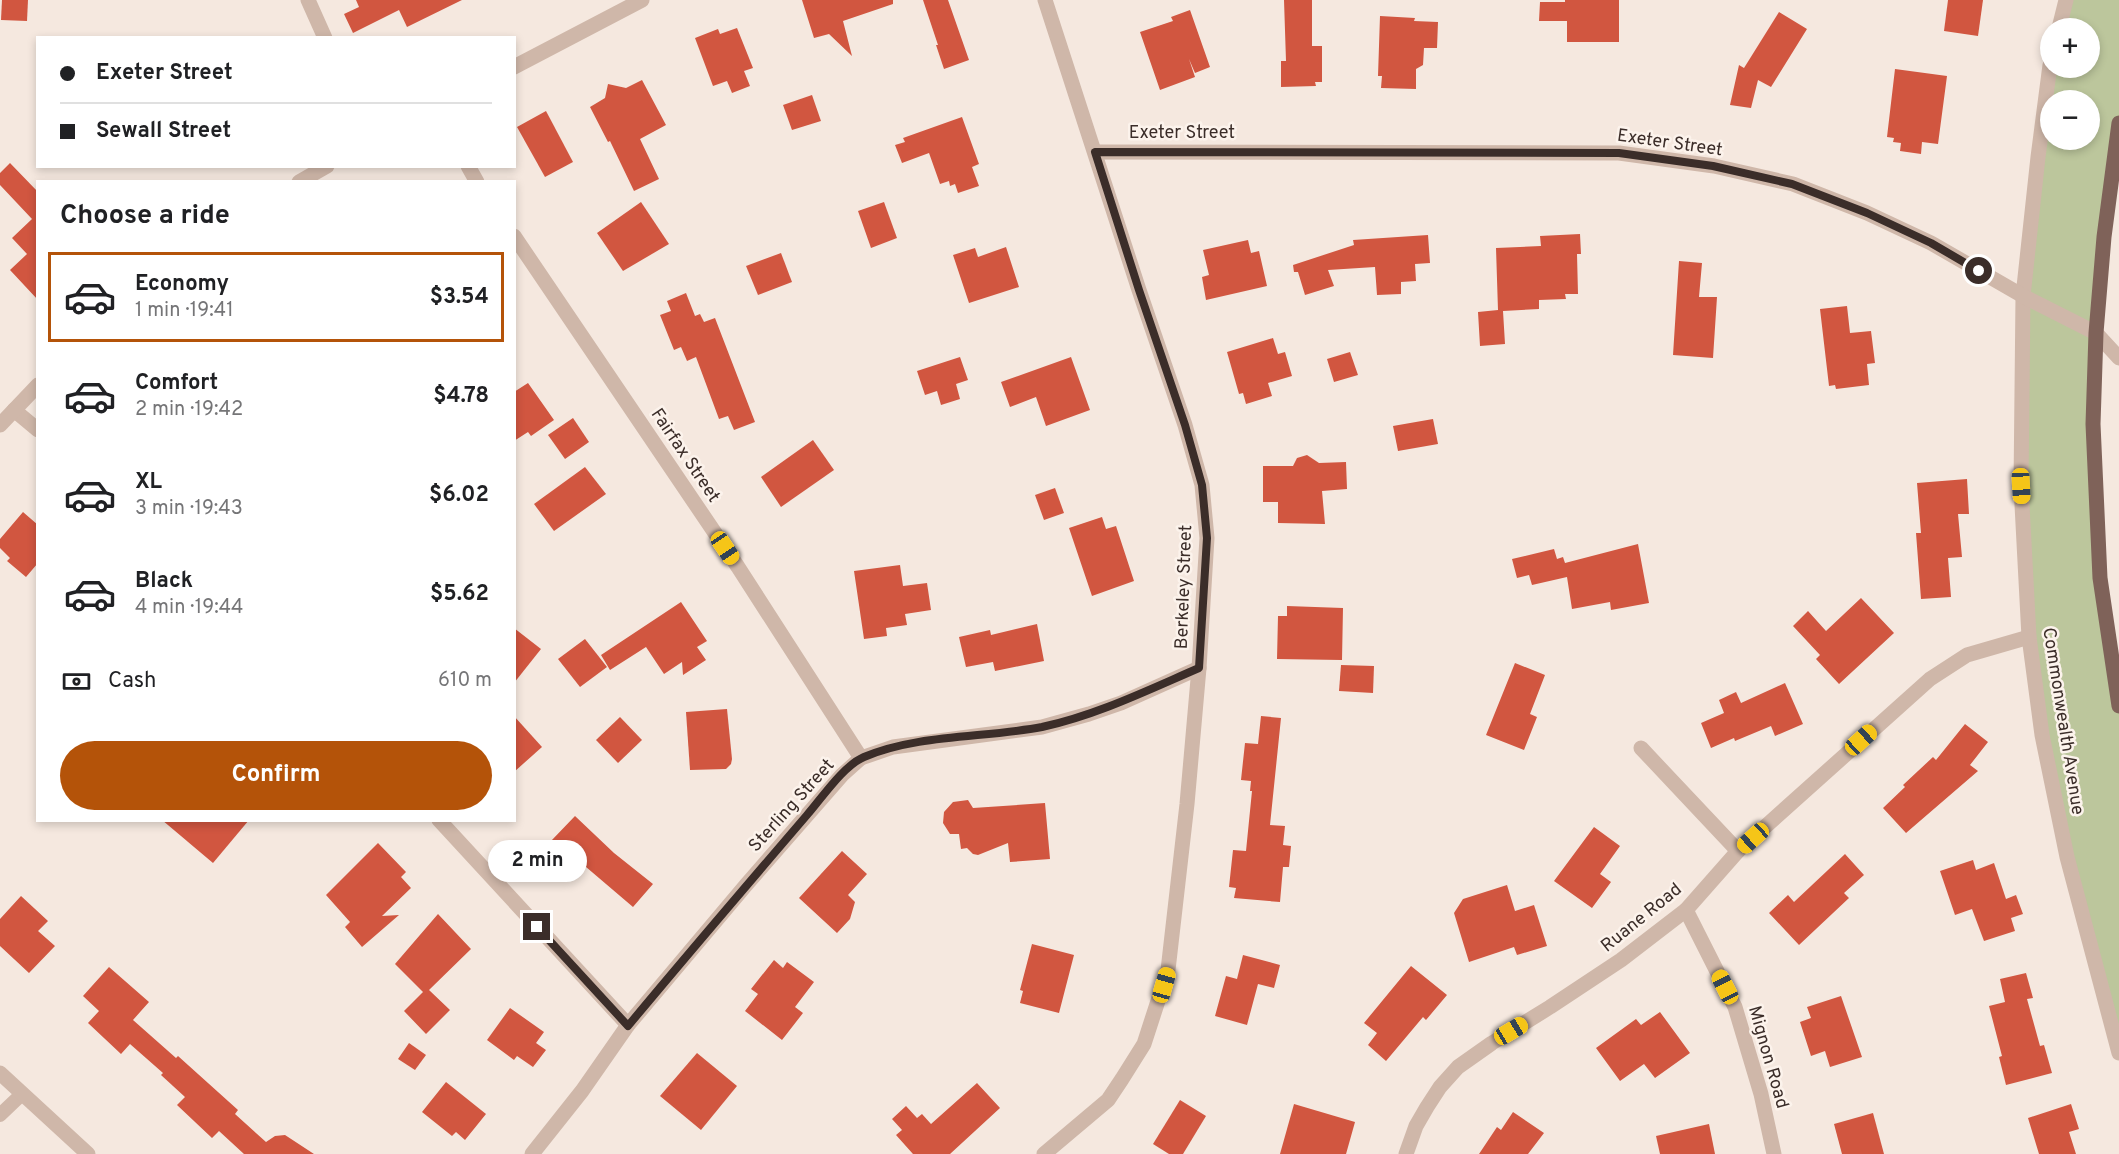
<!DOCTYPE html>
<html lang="en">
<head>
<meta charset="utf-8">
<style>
	:root { --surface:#fff; --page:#f2f2f2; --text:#202124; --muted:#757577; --line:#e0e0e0; --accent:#b45309 }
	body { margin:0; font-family:Overpass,sans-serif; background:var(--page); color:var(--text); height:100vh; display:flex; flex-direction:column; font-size:22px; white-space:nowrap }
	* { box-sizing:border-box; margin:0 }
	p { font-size:20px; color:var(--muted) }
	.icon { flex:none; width:33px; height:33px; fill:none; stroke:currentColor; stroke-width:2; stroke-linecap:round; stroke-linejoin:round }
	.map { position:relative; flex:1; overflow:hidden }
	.sheet { position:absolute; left:36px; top:180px; width:480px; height:642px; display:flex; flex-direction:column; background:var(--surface); border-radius:0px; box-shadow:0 3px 9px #0003 }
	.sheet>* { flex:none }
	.hud { position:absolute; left:36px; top:36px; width:480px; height:132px; border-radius:0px; box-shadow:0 3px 9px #0003; display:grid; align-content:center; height:132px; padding:0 24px; background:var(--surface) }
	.tools { position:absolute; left:2040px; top:18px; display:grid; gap:12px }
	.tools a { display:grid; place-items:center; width:60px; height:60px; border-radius:50%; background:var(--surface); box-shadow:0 3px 9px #0003; font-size:30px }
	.end { position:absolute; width:27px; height:27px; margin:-14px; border:8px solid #3b2d29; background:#fff; box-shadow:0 0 0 3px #fff }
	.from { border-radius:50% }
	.bubble { position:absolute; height:42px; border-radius:21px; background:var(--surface); box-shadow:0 3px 9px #0003; font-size:20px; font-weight:700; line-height:42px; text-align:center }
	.car { position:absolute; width:18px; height:36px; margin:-18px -9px; border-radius:8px; box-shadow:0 0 4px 2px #0007; background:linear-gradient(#f5c518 24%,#345 0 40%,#f5c518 0 76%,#345 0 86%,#f5c518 0) }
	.hud b { display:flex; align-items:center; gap:21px; height:57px; font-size:22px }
	.hud b+b { border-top:2px solid var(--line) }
	.hud i { width:15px; height:15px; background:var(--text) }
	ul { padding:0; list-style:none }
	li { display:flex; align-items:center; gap:18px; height:90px; margin:0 12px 9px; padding:0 12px; border:3px solid transparent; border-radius:0px }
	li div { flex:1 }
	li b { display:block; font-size:22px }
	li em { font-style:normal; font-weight:700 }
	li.current { border-color:var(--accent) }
	li>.icon { width:54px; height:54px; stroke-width:1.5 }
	h2 { padding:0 24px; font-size:27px; line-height:72px }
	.pay { display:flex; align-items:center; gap:15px; height:66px; padding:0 24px; font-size:22px }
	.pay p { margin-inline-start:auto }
	.primary-button { display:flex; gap:12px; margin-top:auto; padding:12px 24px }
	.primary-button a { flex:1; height:69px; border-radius:36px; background:var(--accent); color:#fff; font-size:24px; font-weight:700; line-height:69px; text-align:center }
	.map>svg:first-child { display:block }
</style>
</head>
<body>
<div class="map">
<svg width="2119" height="1154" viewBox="0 0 2119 1154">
	<rect width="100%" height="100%" fill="#f5e8df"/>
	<path fill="#bcc69c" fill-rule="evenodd" d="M2066 0H2119V123L2093 424 2119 706V1053L2067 857 2029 637 2023 296 2050 68H2090V28H2059ZM2050 100H2090V140H2050Z"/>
	<g fill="#d15640">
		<path d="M2 0H28L27 21 1 20Z"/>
		<path d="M356 0H462L407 27 399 10 353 33 344 14 359 7Z"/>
		<path d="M802 0H893V4L843 21 852 56 829 34 814 38Z"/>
		<path d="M923 0H948L969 60 944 69 936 45H938Z"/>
		<path d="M1284 0H1312V46H1322V82H1315L1316 86 1281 87V61H1286Z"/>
		<path d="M1565 0H1619V42H1567V21H1539L1540 2H1565Z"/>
		<path d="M1948 0H1983L1978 36 1944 31Z"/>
		<path d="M1190 10 1210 67 1195 73 1189 59 1195 77 1160 90 1140 32 1173 21 1171 17Z"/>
		<path d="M1779 12 1807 29 1771 87 1758 80 1751 108 1730 105 1739 65 1744 68Z"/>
		<path d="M1380 16 1415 18 1414 21 1438 22 1437 48H1424L1423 65 1416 69V89L1381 88 1382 76H1378Z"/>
		<path d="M737 28 753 68 744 71 750 86 732 93 727 81 713 86 695 38 718 29 720 34Z"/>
		<path d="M1895 69 1947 76 1938 144 1922 142 1921 154 1900 151 1901 143 1893 142 1894 138 1887 137Z"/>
		<path d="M642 80 666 125 640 139 659 179 634 191 610 141 608 142 590 107 605 98 608 84 626 88Z"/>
		<path d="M812 95 821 121 792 130 783 105Z"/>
		<path d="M546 111 573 162 545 177 517 127Z"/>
		<path d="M962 117 979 164 972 167 979 186 958 193 955 184 950 186 949 181 940 184 929 153 902 163 895 145 905 142 903 138Z"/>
		<path d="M10 163 38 192V300L10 270 27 254 12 238 32 219 0 185V173Z"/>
		<path d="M641 202 669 244 623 271 597 233Z"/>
		<path d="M884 202 897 238 871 248 858 211Z"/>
		<path d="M1580 234 1581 254H1577L1578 294H1565L1566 299 1539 300V309L1503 311 1505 344 1480 346 1478 312 1498 310 1496 248 1541 246 1540 236Z"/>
		<path d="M1428 235 1430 263 1415 264 1416 281 1401 282V294L1377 295 1375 267 1328 270 1334 286 1305 295 1298 272H1294L1293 265 1354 245 1353 240Z"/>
		<path d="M1248 240 1251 253 1259 251 1267 286 1206 300 1202 277 1209 275 1203 250Z"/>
		<path d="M1006 247 1019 287 969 303 953 255 975 248 978 257Z"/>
		<path d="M781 253 792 282 758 295 746 266Z"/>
		<path d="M1679 261 1702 263 1699 297H1717L1713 358 1673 355Z"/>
		<path d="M686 293 695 316 700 314 704 322 715 318 755 422 734 430 728 416 719 419 696 357 687 361 681 347 674 350 660 315 671 311 667 301Z"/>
		<path d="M1847 306 1850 333 1871 331 1875 363 1867 364 1869 385 1836 389 1835 385 1829 386 1820 309Z"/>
		<path d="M1273 338 1278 354 1285 352 1292 376 1268 383 1272 396 1246 404 1243 393 1239 394 1227 352Z"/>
		<path d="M1350 352 1358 375 1334 382 1327 359Z"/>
		<path d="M960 357 968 380 956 384 960 399 941 405 937 391 925 395 917 371Z"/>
		<path d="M1071 357 1090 410 1046 426 1036 397 1010 407 1001 382Z"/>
		<path d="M528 383 554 420 531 436 528 432 514 441V392Z"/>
		<path d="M573 418 589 442 565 459 548 435Z"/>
		<path d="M1433 419 1438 444 1398 451 1393 426Z"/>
		<path d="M813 440 834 470 781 507 761 477Z"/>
		<path d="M1307 455 1319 463 1346 462 1347 489 1322 491 1325 524 1278 523V502H1263V466H1293L1297 458Z"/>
		<path d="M585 467 606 494 554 531 534 504Z"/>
		<path d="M1967 479 1969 514H1958L1962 557 1948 558 1951 597 1921 599 1916 533H1921L1917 483Z"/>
		<path d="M1055 488 1064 513 1044 520 1035 495Z"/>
		<path d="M23 512 38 525V563L26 577 7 561 10 558 0 548V539Z"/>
		<path d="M1102 517 1106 529 1116 526 1134 581 1092 596 1069 528Z"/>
		<path d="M1638 544 1649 603 1611 610 1610 602 1572 609 1567 577 1532 585 1529 575 1517 578 1512 559 1554 549 1557 559 1563 557 1565 563Z"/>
		<path d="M900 565 903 586 927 583 931 610 905 614 907 625 886 628 887 636 864 639 854 571Z"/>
		<path d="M1861 598 1894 633 1839 684 1816 659 1820 655 1793 626 1808 611 1826 631Z"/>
		<path d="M681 602 707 641 697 647 706 660 683 675 682 662 664 674 646 647 610 670 601 655Z"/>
		<path d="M1287 606 1343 608 1342 660 1277 659 1278 616H1287Z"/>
		<path d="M1037 624 1044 661 995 671 993 662 966 667 959 637 990 630 991 635Z"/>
		<path d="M514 628 541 649 514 683Z"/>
		<path d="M585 639 607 667 580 687 558 659Z"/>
		<path d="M1515 663 1545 675 1530 714 1537 717 1524 750 1486 735Z"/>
		<path d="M1341 665 1374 666 1373 693 1339 691Z"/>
		<path d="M1785 683 1803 724 1775 736 1771 726 1735 741 1734 738 1711 748 1701 723 1724 713 1719 700 1736 692 1741 703Z"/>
		<path d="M727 709 732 759 731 764 726 769 690 770 686 712Z"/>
		<path d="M514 716 542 747 514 772Z"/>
		<path d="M1261 716 1281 718 1270 825 1285 826 1283 845 1291 846 1289 867H1283L1280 902 1234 898 1236 888 1229 887 1233 850 1246 851 1252 791H1250L1251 781 1241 780 1245 743 1258 744Z"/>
		<path d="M620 717 642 740 618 763 596 740Z"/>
		<path d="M1965 724 1988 742 1970 765 1978 771 1906 833 1883 808 1905 787 1903 785 1933 757 1936 760Z"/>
		<path d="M968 800 973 808 1045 803 1050 859 1010 862 1008 843 978 855 973 854 967 848 961 849 959 834H950L943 823 944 812 953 802Z"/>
		<path d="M575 816 614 853 653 884 633 907 579 861 576 865 551 841Z"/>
		<path d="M162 820H249L213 863Z"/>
		<path d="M1594 827 1620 846 1600 874 1611 882 1592 908 1554 881Z"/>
		<path d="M378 843 406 872 401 877 411 888 382 916 399 915 362 947 345 927 350 922 326 895Z"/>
		<path d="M842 851 867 874 848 895 855 902 850 919 837 933 799 898Z"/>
		<path d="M1845 854 1864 875 1844 893 1849 898 1799 945 1769 913 1788 895 1794 902Z"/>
		<path d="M1973 860 1976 870 1994 863 2006 899 2016 895 2023 914 2011 918 2015 931 1984 941 1972 909 1955 915 1940 871Z"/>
		<path d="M1507 885 1515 911 1534 905 1547 946 1517 955 1514 947 1469 962 1454 913 1463 899Z"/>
		<path d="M21 896 48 921 38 931 55 946 29 973 0 946V919Z"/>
		<path d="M438 914 471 949 429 990 450 1010 426 1034 404 1011 423 992 395 964Z"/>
		<path d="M1032 944 1074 955 1059 1013 1020 1003 1023 991 1020 990Z"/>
		<path d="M1243 955 1280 965 1274 988 1258 984 1247 1025 1215 1016 1226 976 1237 979Z"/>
		<path d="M774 960 783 968 787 962 814 982 795 1007 803 1013 782 1040 745 1011 758 994 751 989Z"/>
		<path d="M1411 966 1447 995 1426 1020 1423 1017 1386 1061 1368 1045 1377 1033 1364 1023Z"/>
		<path d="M109 967 149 1002 133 1020 176 1058 178 1056 238 1110 235 1114 266 1142 275 1136 285 1135 314 1154H244L219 1131 212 1138 177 1105 185 1097 161 1075 163 1073 130 1044 121 1054 88 1023 99 1011 83 996Z"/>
		<path d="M2026 973 2033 998 2027 999 2040 1046 2044 1045 2052 1073 2006 1085 1999 1057 2002 1056 1989 1006 2005 1002 2000 979Z"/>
		<path d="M1841 996 1862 1057 1830 1067 1825 1051 1811 1056 1800 1022 1811 1018 1807 1007Z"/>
		<path d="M510 1008 544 1032 536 1043 546 1050 533 1067 517 1056 514 1060 487 1040Z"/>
		<path d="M1660 1012 1690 1053 1655 1078 1644 1064 1620 1081 1596 1048 1636 1019 1641 1025Z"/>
		<path d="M409 1043 426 1055 415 1070 398 1059Z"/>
		<path d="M697 1053 737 1086 701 1130 660 1096Z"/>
		<path d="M446 1082 486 1114 465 1140 456 1132 452 1136 422 1112Z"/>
		<path d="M977 1083 1000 1108 950 1154H913L896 1135 902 1130 892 1119 906 1106 917 1118 922 1114 931 1124Z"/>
		<path d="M1180 1100 1206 1116 1183 1154H1169L1153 1144Z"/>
		<path d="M1294 1104 1355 1122 1346 1154H1280Z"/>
		<path d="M2071 1104 2079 1129 2069 1132 2076 1154H2039L2028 1118Z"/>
		<path d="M1513 1112 1544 1133 1528 1154H1479L1497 1127 1501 1130Z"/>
		<path d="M1873 1113 1884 1154H1842L1834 1124Z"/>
		<path d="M1709 1124 1715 1154H1660L1656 1136Z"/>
	</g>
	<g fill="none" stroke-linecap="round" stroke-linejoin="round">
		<path stroke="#cfb7a9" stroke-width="14" d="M0 1115 22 1094"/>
		<g stroke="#cfb7a9" stroke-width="15">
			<path d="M308 0 325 38"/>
			<path d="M2059 28 2066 0"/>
			<path d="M2050 65 2038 157 2023 296 2021 486 2029 637 2042 735 2067 857 2119 1053"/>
			<path d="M514 67 642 0"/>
			<path d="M1095 152 1619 153 1714 166 1793 184 1867 213 1931 243 2023 296 2096 333 2119 358"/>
			<path d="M468 166 477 182"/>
			<path d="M299 182 327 166"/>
			<path d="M514 236 738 567 861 758"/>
			<path d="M14 410 38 430"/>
			<path d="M0 425 38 385"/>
			<path d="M1641 748 1738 851"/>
			<path d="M439 820 628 1025"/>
			<path d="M1686 910 1735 1007 1761 1094 1774 1154"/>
			<path d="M0 1073 88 1154"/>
			<path d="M532 1154 582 1091 628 1025 746 885 842 775 861 758 893 747 1042 727 1089 714 1121 703 1199 668"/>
			<path d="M1044 1154 1108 1100 1122 1079 1144 1044 1168 970 1187 804 1199 668 1207 538 1202 485 1185 425 1139 290 1045 0"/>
			<path d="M1406 1154 1416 1126 1427 1107 1440 1087 1458 1067 1492 1043 1550 1007 1621 960 1686 910 1738 851 1930 679 1967 655 2029 637"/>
		</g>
		<path stroke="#7f6259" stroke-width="15" d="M2119 123 2104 237 2096 333 2093 424 2100 578 2119 706"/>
	</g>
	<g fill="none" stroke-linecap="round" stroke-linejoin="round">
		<path stroke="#3b2d29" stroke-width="8" d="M537 927 628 1026C687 955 747 885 807 815 822 798 843 766 864 757 918 734 985 738 1042 727 1097 715 1148 690 1199 668L1207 538 1202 485 1185 425 1139 290 1095 152 1619 153 1713 166 1792 184 1867 213 1931 243 1979 271"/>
	</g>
	<g text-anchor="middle" stroke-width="5" stroke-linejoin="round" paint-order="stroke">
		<g font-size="18" fill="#3b2d29" stroke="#fcf3ec">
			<text x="1182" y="138">Exeter Street</text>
			<text transform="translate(1670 142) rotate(8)" y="6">Exeter Street</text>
			<text transform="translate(686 455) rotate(56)" y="6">Fairfax Street</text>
			<text transform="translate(1183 587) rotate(-88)" y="6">Berkeley Street</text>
			<text transform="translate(2064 721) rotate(81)" y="6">Commonwealth Avenue</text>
			<text transform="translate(791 805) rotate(-48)" y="6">Sterling Street</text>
			<text transform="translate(1641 917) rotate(-39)" y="6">Ruane Road</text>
			<text transform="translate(1769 1057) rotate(74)" y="6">Mignon Road</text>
		</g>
	</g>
</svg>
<div class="tools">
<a>+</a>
<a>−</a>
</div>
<i class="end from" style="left:1979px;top:271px"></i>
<i class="end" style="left:537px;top:927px"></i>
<div class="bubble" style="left:488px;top:840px;width:99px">2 min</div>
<i class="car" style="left:2021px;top:486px;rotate:177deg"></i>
<i class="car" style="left:725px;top:548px;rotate:146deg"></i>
<i class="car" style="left:1861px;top:740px;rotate:48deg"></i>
<i class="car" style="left:1753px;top:838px;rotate:228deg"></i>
<i class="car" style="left:1164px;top:985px;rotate:16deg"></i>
<i class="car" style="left:1725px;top:987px;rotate:333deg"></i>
<i class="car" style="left:1511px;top:1031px;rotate:59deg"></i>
<div class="hud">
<b><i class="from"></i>Exeter Street</b>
<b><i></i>Sewall Street</b>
</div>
<section class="sheet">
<h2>Choose a ride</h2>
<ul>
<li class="current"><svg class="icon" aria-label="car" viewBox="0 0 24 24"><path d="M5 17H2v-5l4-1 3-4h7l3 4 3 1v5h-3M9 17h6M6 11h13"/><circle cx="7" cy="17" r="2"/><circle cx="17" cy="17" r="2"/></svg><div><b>Economy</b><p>1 min · 19:41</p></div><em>$3.54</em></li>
<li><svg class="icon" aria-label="car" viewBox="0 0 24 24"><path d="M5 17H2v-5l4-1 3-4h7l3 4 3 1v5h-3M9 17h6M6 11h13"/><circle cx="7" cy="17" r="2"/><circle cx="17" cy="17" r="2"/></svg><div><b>Comfort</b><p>2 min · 19:42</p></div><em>$4.78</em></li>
<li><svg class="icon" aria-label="car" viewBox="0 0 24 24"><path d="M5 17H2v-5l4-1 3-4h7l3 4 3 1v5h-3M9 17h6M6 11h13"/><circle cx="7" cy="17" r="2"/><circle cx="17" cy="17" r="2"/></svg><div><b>XL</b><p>3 min · 19:43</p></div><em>$6.02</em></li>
<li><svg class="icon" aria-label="car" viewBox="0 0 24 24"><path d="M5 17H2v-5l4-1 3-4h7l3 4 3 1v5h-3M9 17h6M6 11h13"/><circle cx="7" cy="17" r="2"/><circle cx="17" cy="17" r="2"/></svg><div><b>Black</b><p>4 min · 19:44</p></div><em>$5.62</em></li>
</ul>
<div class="pay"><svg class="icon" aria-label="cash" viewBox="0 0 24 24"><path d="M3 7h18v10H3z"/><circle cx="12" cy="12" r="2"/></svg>Cash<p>610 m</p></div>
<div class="primary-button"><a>Confirm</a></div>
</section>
</div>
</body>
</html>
